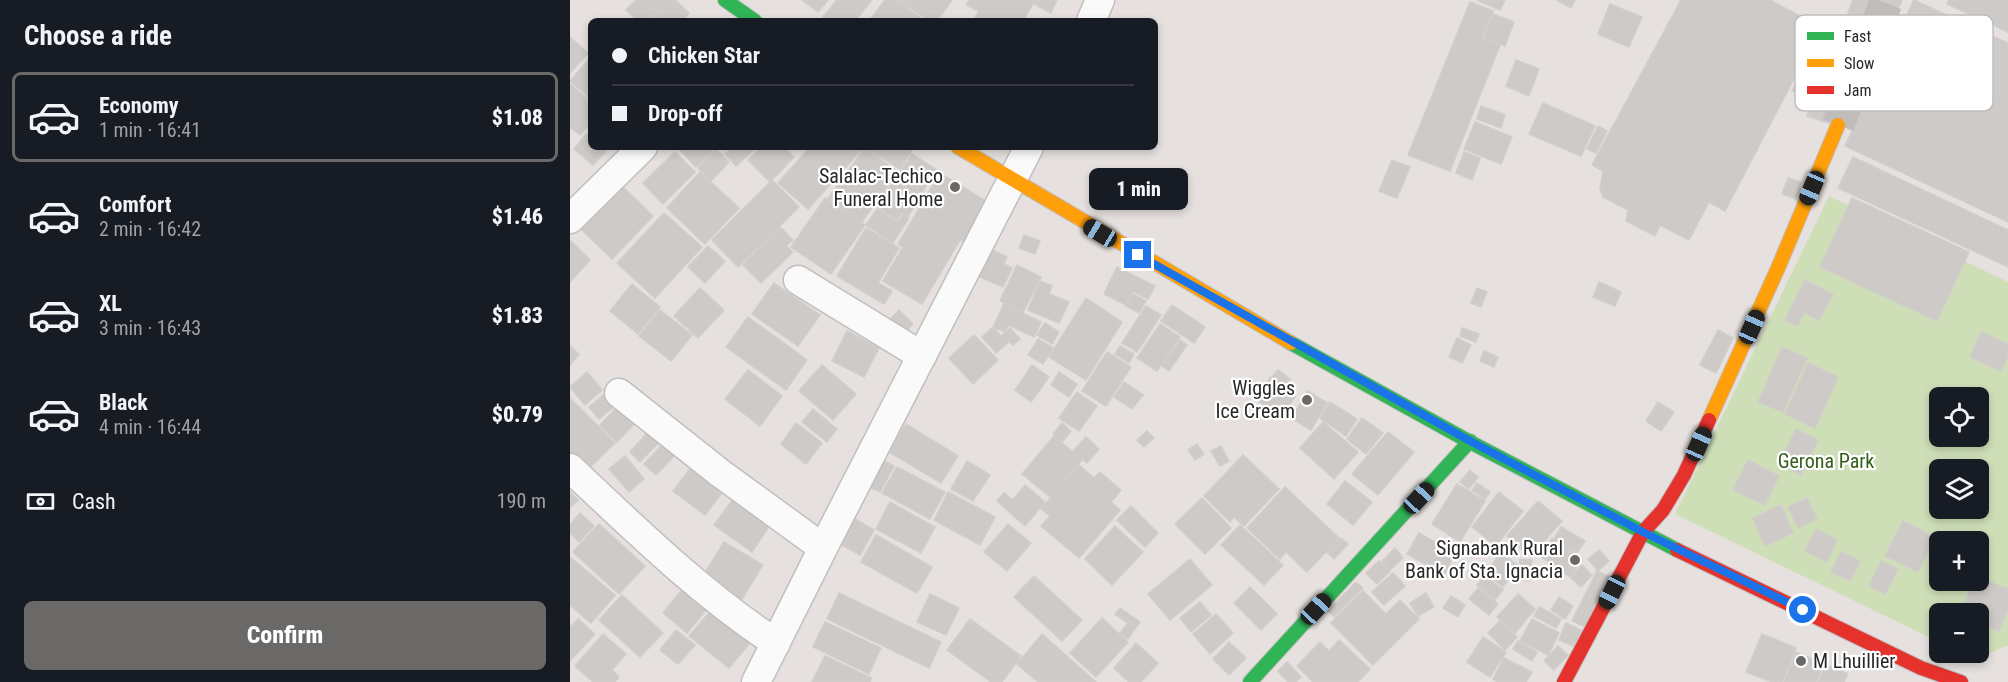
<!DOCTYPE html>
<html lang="en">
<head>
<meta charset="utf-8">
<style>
	:root { --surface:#171b24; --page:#242831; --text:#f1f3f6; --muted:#9ea1a6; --line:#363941; --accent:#6a6968 }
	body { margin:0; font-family:"Roboto Condensed",sans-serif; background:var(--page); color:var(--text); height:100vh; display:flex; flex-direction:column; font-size:22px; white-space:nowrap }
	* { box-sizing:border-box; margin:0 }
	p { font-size:20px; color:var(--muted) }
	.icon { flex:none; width:33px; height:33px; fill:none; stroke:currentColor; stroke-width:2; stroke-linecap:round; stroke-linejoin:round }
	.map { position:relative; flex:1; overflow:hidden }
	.drawer { display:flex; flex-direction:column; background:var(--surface); width:570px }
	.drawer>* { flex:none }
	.banner { position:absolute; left:18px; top:18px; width:570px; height:132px; border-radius:9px; box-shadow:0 3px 9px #0003; display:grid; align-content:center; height:132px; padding:0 24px; background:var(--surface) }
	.controls { position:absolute; left:1359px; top:387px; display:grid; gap:12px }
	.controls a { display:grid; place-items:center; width:60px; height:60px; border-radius:9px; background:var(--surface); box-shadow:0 3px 9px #0003; font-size:30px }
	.end { position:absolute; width:27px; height:27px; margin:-14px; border:8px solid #1a73e8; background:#fff; box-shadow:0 0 0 3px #fff }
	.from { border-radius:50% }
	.bubble { position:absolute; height:42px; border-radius:9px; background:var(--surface); box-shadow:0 3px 9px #0003; font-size:20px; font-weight:800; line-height:42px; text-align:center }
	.car { position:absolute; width:18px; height:36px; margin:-18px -9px; border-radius:8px; box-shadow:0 0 4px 2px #0007; background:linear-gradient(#222 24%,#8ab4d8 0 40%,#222 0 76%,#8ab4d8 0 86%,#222 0) }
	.banner b { display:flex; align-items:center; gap:21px; height:57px; font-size:22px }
	.banner b+b { border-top:2px solid var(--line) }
	.banner i { width:15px; height:15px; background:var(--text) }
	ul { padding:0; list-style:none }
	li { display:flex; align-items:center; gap:18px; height:90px; margin:0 12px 9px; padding:0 12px; border:3px solid transparent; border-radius:9px }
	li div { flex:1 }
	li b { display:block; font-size:22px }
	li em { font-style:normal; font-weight:800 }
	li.active { border-color:var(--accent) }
	li>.icon { width:54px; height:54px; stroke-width:1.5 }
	h2 { padding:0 24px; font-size:27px; line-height:72px }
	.pay { display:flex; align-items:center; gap:15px; height:66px; padding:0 24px; font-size:22px }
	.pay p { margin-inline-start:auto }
	.action { display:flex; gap:12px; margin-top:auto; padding:12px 24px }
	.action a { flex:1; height:69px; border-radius:9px; background:var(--accent); color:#fff; font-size:24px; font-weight:800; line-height:69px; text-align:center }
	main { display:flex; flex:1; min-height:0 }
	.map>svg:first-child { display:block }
</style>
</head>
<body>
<main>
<section class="drawer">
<h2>Choose a ride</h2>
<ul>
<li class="active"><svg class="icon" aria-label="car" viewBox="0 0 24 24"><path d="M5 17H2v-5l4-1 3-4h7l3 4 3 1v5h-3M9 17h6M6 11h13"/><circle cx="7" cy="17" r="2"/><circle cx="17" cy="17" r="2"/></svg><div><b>Economy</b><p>1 min · 16:41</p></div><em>$1.08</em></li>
<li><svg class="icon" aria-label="car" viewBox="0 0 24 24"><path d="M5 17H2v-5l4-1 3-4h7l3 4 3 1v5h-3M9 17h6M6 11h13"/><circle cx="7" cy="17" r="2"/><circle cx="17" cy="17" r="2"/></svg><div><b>Comfort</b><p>2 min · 16:42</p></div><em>$1.46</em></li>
<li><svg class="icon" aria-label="car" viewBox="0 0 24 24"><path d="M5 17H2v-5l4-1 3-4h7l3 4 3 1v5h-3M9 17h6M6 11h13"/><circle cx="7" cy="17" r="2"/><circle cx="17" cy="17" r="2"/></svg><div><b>XL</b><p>3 min · 16:43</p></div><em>$1.83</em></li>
<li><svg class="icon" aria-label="car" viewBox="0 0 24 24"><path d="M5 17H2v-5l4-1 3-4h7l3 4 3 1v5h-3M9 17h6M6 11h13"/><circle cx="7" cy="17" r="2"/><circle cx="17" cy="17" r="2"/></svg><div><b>Black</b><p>4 min · 16:44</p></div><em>$0.79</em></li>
</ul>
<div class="pay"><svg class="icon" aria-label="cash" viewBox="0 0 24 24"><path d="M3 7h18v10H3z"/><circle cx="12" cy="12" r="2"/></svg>Cash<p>190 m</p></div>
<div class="action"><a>Confirm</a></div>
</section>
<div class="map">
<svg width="1438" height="682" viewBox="0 0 1438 682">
	<rect width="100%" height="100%" fill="#e6e1de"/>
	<path fill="#cedfb8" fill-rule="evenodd" d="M1259 196 1438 282V645L1406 659 1392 653 1408 652V614H1370L1369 642 1105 514ZM1370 398H1408V436H1370ZM1370 470H1408V508H1370ZM1370 542H1408V580H1370Z"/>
	<g fill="#cdcac7" stroke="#d1cdca" stroke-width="1.5">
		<path d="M66 0H98L78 21H68L56 10Z"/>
		<path d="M98 0H105L119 13 112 21H80Z"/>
		<path d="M232 0H258L248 12Z"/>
		<path d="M267 0H302L285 21H256L252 18Z"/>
		<path d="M315 0H327L355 21H299Z"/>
		<path d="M329 0H382L367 21H359Z"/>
		<path d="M399 0H465L453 21H403L409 11 396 5Z"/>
		<path d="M466 0H487L481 13 464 4Z"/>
		<path d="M907 0H935L930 10Z"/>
		<path d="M987 0H1005L1001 8Z"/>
		<path d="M1111 0H1200L1251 27 1155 211 1139 202 1119 240 1090 225 1085 236 1056 221 1058 210 1033 197 1030 189 1033 171 1022 165Z"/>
		<path d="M1283 0H1332L1274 128 1237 116Z"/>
		<path d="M1344 0 1438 43V222L1275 146Z"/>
		<path d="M1379 0H1438V32L1377 4Z"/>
		<path d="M900 2 923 11 912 38 930 45 880 171 838 155Z"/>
		<path d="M1040 4 1072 17 1059 47 1028 34Z"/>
		<path d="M923 14 944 22 935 46 914 38Z"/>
		<path d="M0 37 18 53 0 73Z"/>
		<path d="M21 57V99L0 81Z"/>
		<path d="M946 60 969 69 959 96 936 86Z"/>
		<path d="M1237 60 1252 67 1236 98 1222 91Z"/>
		<path d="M0 84 21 102V123L10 135 0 127Z"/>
		<path d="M973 103 1025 126 1011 156 959 134Z"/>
		<path d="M911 106 935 115 931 128 907 119Z"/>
		<path d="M905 122 942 137 931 164 894 149Z"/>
		<path d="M1028 126 1037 131 1026 153 1017 149Z"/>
		<path d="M16 134 21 138V147H32L36 151 23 165 4 149Z"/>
		<path d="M113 147H139L143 151 126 167 110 150Z"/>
		<path d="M163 147H187L166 166 155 154Z"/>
		<path d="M191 147H214L224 157 200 182 178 160Z"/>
		<path d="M240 147 293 148 238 209 208 183Z"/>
		<path d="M298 147H338L342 150 330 169 297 149Z"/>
		<path d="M295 148 328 172 292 222 258 198Z"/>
		<path d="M146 149 159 162 141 181 128 168Z"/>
		<path d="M105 152 125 172 93 204 73 183Z"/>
		<path d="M894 152 910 158 902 180 886 173Z"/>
		<path d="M342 154 367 170 349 196 325 179Z"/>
		<path d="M1283 157 1438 230V267L1268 188Z"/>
		<path d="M822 160 840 167 827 198 809 191Z"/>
		<path d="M130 172 169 208 135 244 97 208Z"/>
		<path d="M370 173 424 206 400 247 390 240 352 304 313 281 333 247 328 244Z"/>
		<path d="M1218 178 1231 182 1226 199 1212 194Z"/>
		<path d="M202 180 229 207 168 267 142 240Z"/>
		<path d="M324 180 350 198 338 216 332 212 327 220 306 206Z"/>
		<path d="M52 186 83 216 42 259 11 229Z"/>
		<path d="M255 198 295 225 261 274 221 247Z"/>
		<path d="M1282 198 1399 252 1367 321 1250 267Z"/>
		<path d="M307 209 328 222 333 214 339 218 323 243 296 225Z"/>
		<path d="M94 213 132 247 85 298 47 263Z"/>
		<path d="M210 227 223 240 216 246 223 252 191 283 173 265Z"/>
		<path d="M296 228 329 248 308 283 322 291 314 304 267 276Z"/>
		<path d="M454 235 470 241 465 254 449 248Z"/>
		<path d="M1 241 20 260 1 281 0 242Z"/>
		<path d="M138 246 155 261 135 283 118 267Z"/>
		<path d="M422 250 437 257 434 264 442 268 433 287 410 277Z"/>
		<path d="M447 265 471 277 453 312 430 301Z"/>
		<path d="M547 267 585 286 578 299 563 291 556 305 534 294Z"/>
		<path d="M1235 280 1263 294 1249 320 1234 313 1227 326 1215 320Z"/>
		<path d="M470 281 482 286 479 294 499 302 489 323 458 310Z"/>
		<path d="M1029 282 1051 292 1045 306 1023 297Z"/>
		<path d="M204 283 250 315 228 346 182 314Z"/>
		<path d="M62 284 90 307 68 334 40 311Z"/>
		<path d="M130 288 154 310 128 338 104 316Z"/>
		<path d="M907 288 917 292 911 307 901 303Z"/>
		<path d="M563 294 576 301 569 313 556 306Z"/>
		<path d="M516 298 552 322 516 380 479 357Z"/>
		<path d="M434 304 471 322 464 337 438 325 435 332 423 327Z"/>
		<path d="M602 305 635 327 624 343 591 321Z"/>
		<path d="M576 306 591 315 567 352 552 343Z"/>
		<path d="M90 310 122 335 101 361 69 336Z"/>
		<path d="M329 310 343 324 331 336 317 323Z"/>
		<path d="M178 317 237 360 216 390 156 347Z"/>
		<path d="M475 323 489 332 482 344 467 335Z"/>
		<path d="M590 324 610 337 587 371 567 358Z"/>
		<path d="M423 327 431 336 440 328 450 339 443 345 439 342 426 353 412 337Z"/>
		<path d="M892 328 909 334 906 342 890 336Z"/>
		<path d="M1148 330 1163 338 1146 373 1130 365Z"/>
		<path d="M277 331 309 348 294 377 262 361Z"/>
		<path d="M1411 332 1438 344V356L1431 371 1400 357Z"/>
		<path d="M404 335 428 360 403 384 379 358Z"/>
		<path d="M887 338 901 345 892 363 879 357Z"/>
		<path d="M468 339 483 348 473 364 458 355Z"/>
		<path d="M610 340 617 345 599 371 592 366Z"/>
		<path d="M0 346 9 354 0 365Z"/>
		<path d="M550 346 564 354 559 363 545 354Z"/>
		<path d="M1212 347 1237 358 1213 412 1188 402Z"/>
		<path d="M914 351 928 357 924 367 910 361Z"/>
		<path d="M537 352 561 367 536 406 512 391Z"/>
		<path d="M1238 363 1268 377 1245 428 1215 414Z"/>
		<path d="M252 365 286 394 263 420 229 391Z"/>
		<path d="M462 365 479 377 461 402 445 390Z"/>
		<path d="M178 370 212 396 190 426 155 399Z"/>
		<path d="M708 370 720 379 714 387 701 378Z"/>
		<path d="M17 372 32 390 15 405 0 387Z"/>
		<path d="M489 372 507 384 499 397 481 385Z"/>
		<path d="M700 378 725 397 711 417 685 399Z"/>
		<path d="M554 382 573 395 562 409 544 397Z"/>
		<path d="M738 391 757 403 741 430 721 418Z"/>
		<path d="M37 392 47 404 29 419 19 407Z"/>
		<path d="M507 392 527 406 509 431 489 418Z"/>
		<path d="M0 398 45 443 14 473 0 459Z"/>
		<path d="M760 402 787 419 776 436 750 418Z"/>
		<path d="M1088 402 1104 412 1091 431 1076 421Z"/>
		<path d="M48 406 65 423 47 442 30 425Z"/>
		<path d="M243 409 267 429 257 442 232 422Z"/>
		<path d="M792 418 813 433 796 454 777 439Z"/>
		<path d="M753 422 788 452 764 479 730 448Z"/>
		<path d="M226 423 252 443 236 464 211 444Z"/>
		<path d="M492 423 501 431 492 442 483 434Z"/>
		<path d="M336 424 388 456 371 483 319 452Z"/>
		<path d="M1226 429 1248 440 1231 475 1209 463Z"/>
		<path d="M80 430 91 440 70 462 60 452Z"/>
		<path d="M577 431 584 438 574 447 567 440Z"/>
		<path d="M818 432 844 452 808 495 782 474Z"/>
		<path d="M484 436 512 460 480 497 452 474Z"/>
		<path d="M516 437 529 449 517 463 503 451Z"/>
		<path d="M93 444 105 455 86 475 74 464Z"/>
		<path d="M627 444 634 454 625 460 618 450Z"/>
		<path d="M651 446 659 461 650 466 641 451Z"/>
		<path d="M673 455 709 489 674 526 664 517 660 522 634 496Z"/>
		<path d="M55 456 74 479 59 492 39 469Z"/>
		<path d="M307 457 324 466 310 492 293 484Z"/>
		<path d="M1178 460 1209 476 1195 505 1163 490Z"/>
		<path d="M397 461 420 475 403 501 381 489Z"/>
		<path d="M509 465 524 478 530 472 551 490 541 502 550 510 509 558 471 526 480 516 471 509Z"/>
		<path d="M122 466 154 490 135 515 103 491Z"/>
		<path d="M327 467 375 492 360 519 312 493Z"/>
		<path d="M900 470 908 477 899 489 890 482Z"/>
		<path d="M775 481 802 502 783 525 757 504Z"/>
		<path d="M907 483 920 492 915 499 902 490Z"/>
		<path d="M887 484 915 501 890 542 862 524Z"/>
		<path d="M455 485 475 502 455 526 427 501 434 493 443 500Z"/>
		<path d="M715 487 769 538 737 572 716 552 710 559 677 528Z"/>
		<path d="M0 492 8 500 0 508Z"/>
		<path d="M378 492 425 517 410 545 364 520Z"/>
		<path d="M929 492 953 511 926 546 902 527Z"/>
		<path d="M632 498 661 528 635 554 605 524Z"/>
		<path d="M1237 498 1247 519 1228 528 1218 507Z"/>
		<path d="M163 499 200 525 182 552 144 525Z"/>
		<path d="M968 501 992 521 960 557 937 536Z"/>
		<path d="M320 502 365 527 351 553 306 529Z"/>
		<path d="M1211 505 1223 533 1195 546 1183 518Z"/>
		<path d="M561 506 588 533 575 547 547 520Z"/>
		<path d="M10 513 24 526 9 542 0 533V525Z"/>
		<path d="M283 518 304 530 290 555 268 543Z"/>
		<path d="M1333 521 1365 537 1348 572 1315 556Z"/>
		<path d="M29 524 75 566 49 594 3 552Z"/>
		<path d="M438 524 461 543 437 571 414 552Z"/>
		<path d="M670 525 713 565 694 585 651 545Z"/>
		<path d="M545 526 573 552 542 585 515 559Z"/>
		<path d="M991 527 1015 541 1007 553 984 539Z"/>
		<path d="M1246 529 1267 540 1257 562 1235 551Z"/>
		<path d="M849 533 885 554 874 575 837 554Z"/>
		<path d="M306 535 362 567 347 593 291 562Z"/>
		<path d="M771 538 778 544 764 559 757 552Z"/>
		<path d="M982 538 1012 559 1000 577 970 556Z"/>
		<path d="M154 542 193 565 169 604 130 581Z"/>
		<path d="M825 548 833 558 820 570 812 561Z"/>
		<path d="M1029 550 1039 561 1028 571 1018 559Z"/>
		<path d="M1271 552 1290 561 1280 581 1261 572Z"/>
		<path d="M930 553 948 565 933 587 916 574Z"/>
		<path d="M0 557 45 595 21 623 0 605Z"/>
		<path d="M620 559 642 585 600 620 578 594Z"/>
		<path d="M950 559 962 560 959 581 947 579Z"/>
		<path d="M809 561 820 571 807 584 796 573Z"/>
		<path d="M1311 561 1328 569 1315 594 1299 586Z"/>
		<path d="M1012 565 1022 575 1011 587 1000 577Z"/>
		<path d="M1027 571 1044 579 1020 629 1002 621Z"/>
		<path d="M823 573 835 586 814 605 802 592Z"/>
		<path d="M464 576 512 620 492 641 444 597Z"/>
		<path d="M915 576 933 590 925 600 907 585Z"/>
		<path d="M1408 577 1438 589V610L1429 631 1408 622V614H1390L1404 580H1408Z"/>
		<path d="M786 582 793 588 764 617 758 611Z"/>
		<path d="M116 585 140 605 117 633 93 613Z"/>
		<path d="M680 587 707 614 691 630 664 603Z"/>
		<path d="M908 588 928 604 919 615 899 599Z"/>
		<path d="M793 591 816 614 830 600 849 619 803 665 761 623Z"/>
		<path d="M269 593 371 642 359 668 257 619Z"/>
		<path d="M856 593 864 607 848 616 840 603Z"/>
		<path d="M360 594 389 608 376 635 347 622Z"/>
		<path d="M948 594 965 609 945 633 927 617Z"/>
		<path d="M52 595 93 633 70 657 29 620Z"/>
		<path d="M881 596 895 605 888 617 873 608Z"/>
		<path d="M989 597 1003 606 995 619 981 610Z"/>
		<path d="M630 602 641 615 621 632 610 618Z"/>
		<path d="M145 606 184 638 159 668 119 636Z"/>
		<path d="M969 607 991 619 986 628 964 616Z"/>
		<path d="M550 608 570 622 558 639 550 633 558 623 545 614Z"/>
		<path d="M646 614 663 633 640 654 623 634Z"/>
		<path d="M532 618 558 642 526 677 500 653Z"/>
		<path d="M8 619 25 634 0 661V627Z"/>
		<path d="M400 619 451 656 432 682H421L377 650Z"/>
		<path d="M962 619 989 633 978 655 950 641Z"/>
		<path d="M930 621 947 637 935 650 918 633Z"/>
		<path d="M255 622 311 648 299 674 243 647Z"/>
		<path d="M996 623 1013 631 1006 647 989 640Z"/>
		<path d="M106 630 125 645 108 664 90 650Z"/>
		<path d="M33 634 56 654 42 670 49 677 45 682H23L5 666Z"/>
		<path d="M472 634 526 682H468L447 664Z"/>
		<path d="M1192 634 1226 648 1212 682H1202L1176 672Z"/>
		<path d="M913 637 936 652 920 677 897 662Z"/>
		<path d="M769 640 800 669 788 682H743L727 666 750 642 759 651Z"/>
		<path d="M948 641 967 652 962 661 943 649Z"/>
		<path d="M659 642 676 658 659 675 643 659Z"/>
		<path d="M566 643 588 663 571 682H559L544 668Z"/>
		<path d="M988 646 998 655 984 670 974 661Z"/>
		<path d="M1226 652 1254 664 1246 682H1214Z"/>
		<path d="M255 656 302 678 300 682H242Z"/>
		<path d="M934 658 962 672 956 682H928L923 679Z"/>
		<path d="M717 662 731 677 726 682H718L708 671Z"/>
		<path d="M1256 665 1278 674 1274 682H1248Z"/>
	</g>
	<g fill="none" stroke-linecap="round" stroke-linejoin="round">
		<path stroke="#c0bcba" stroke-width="33" stroke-dasharray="33 16" stroke-linecap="butt" d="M1268 125 1317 0"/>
		<defs>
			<g id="street">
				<path d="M521 21 530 0"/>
				<path d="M0 219 73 147"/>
				<path d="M228 280 352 356"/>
				<path d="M49 393 150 473 253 548"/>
				<path d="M0 468C66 530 130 593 206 643"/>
				<path d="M186 682 253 548 459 147"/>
			</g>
			<g id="fast">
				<path d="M155 0 185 21"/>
				<path d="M721 343 900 442 1107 550"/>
				<path d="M680 682 900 441"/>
			</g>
			<g id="slow">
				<path d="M388 147 721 343"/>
				<path d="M1139 420 1208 268 1268 125"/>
			</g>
			<g id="jam">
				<path d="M1107 550 1351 668 1391 682"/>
				<path d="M994 682 1073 532 1093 510 1114 475 1139 420"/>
			</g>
		</defs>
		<use href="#street" stroke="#c0bfbf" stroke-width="31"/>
		<use href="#fast" stroke="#c0bfbf" stroke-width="16"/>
		<use href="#slow" stroke="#c0bfbf" stroke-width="16"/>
		<use href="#jam" stroke="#c0bfbf" stroke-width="16"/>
		<use href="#street" stroke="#fbfafa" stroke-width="28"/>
		<use href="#fast" stroke="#30b455" stroke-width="14"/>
		<use href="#slow" stroke="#ff9f0a" stroke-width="14"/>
		<use href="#jam" stroke="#e5322d" stroke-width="14"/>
	</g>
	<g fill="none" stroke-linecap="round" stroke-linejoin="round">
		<path stroke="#1a73e8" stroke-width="8" d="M568 255 900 441 1073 532 1233 610"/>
	</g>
	<g fill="#6a6968" stroke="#fff" stroke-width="2">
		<circle cx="385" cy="187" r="6"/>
		<circle cx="737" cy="400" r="6"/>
		<circle cx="1005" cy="560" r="6"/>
		<circle cx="1231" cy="661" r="6"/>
	</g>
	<g text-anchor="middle" stroke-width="4.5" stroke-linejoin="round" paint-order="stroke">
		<g font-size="20" fill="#282828" stroke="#fff" text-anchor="end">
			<text x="373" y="183">Salalac-Techico<tspan x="373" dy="23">Funeral Home</tspan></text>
			<text x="725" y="395">Wiggles<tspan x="725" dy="23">Ice Cream</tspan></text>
			<text x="993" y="555">Signabank Rural<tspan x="993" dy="23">Bank of Sta. Ignacia</tspan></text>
			<text x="1243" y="668" text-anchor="start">M Lhuillier</text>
		</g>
		<g font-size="20" fill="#34601c" stroke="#fff">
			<text x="1256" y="468">Gerona Park</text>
		</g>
	</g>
	<rect x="1225" y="15" width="198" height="96" rx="9" fill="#fff" stroke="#bebebe" stroke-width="1.5"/>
	<rect x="1237" y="32" width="27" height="8" fill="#30b455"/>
	<rect x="1237" y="59" width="27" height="8" fill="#ff9f0a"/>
	<rect x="1237" y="86" width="27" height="8" fill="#e5322d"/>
	<g font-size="16" fill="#282828">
		<text x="1274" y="42">Fast</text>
		<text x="1274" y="69">Slow</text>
		<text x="1274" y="96">Jam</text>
	</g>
</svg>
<div class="controls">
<a><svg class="icon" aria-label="locate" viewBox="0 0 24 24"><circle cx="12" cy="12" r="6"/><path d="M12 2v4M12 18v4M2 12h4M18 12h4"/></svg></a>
<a><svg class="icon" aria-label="layers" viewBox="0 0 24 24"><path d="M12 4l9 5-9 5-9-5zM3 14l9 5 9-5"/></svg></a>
<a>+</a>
<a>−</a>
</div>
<i class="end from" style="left:1233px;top:610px"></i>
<i class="end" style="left:568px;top:255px"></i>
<div class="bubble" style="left:519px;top:168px;width:99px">1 min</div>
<i class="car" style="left:1242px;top:188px;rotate:203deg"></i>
<i class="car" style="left:530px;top:233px;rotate:301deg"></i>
<i class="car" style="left:1182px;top:327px;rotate:24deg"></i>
<i class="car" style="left:1129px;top:444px;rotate:24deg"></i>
<i class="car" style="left:849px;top:498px;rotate:43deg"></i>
<i class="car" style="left:1042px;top:592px;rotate:207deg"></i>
<i class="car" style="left:746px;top:609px;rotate:43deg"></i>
<div class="banner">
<b><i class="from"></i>Chicken Star</b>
<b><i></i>Drop-off</b>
</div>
</div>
</main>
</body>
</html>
